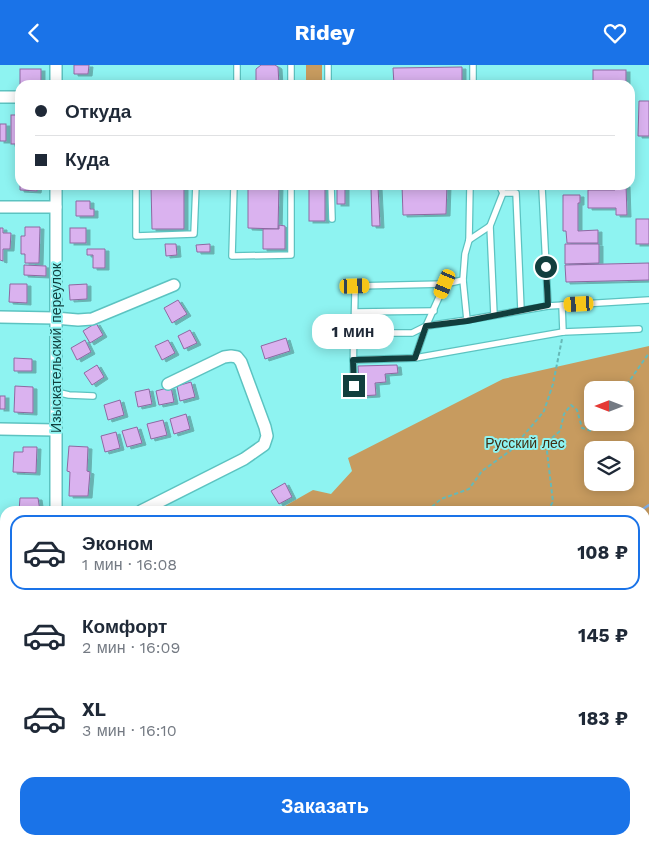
<!DOCTYPE html>
<html lang="ru">
<head>
<meta charset="utf-8">
<style>
	:root { --surface:#fff; --page:#f2f2f3; --text:#1f2937; --muted:#747a83; --line:#e0e1e3; --accent:#1a73e8 }
	body { margin:0; font-family:"Work Sans",sans-serif; background:var(--page); color:var(--text); height:100vh; display:flex; flex-direction:column; font-size:19px; white-space:nowrap }
	* { box-sizing:border-box; margin:0 }
	p { font-size:16px; color:var(--muted) }
	.icon { flex:none; width:28px; height:28px; fill:none; stroke:currentColor; stroke-width:2; stroke-linecap:round; stroke-linejoin:round }
	.map { position:relative; flex:1; overflow:hidden }
	.side { position:absolute; left:0px; top:441px; width:650px; height:339px; display:flex; flex-direction:column; background:var(--surface); border-radius:15px 15px 0 0; box-shadow:0 2px 12px #0003 }
	.side>* { flex:none }
	.top-card { position:absolute; left:15px; top:15px; width:620px; height:110px; border-radius:15px; box-shadow:0 2px 12px #0003; display:grid; align-content:center; height:110px; padding:0 20px; background:var(--surface) }
	.needle { width:32px; rotate:270deg }
	.fabs { position:absolute; left:584px; top:316px; display:grid; gap:10px }
	.fabs a { display:grid; place-items:center; width:50px; height:50px; border-radius:10px; background:var(--surface); box-shadow:0 2px 12px #0003; font-size:25px }
	.end { position:absolute; width:22px; height:22px; margin:-11px; border:6px solid #113e3d; background:#fff; box-shadow:0 0 0 2px #fff }
	.from { border-radius:50% }
	.bubble { position:absolute; height:35px; border-radius:15px; background:var(--surface); box-shadow:0 2px 12px #0003; font-size:16px; font-weight:700; line-height:35px; text-align:center }
	.car { position:absolute; width:15px; height:30px; margin:-15px -8px; border-radius:6px; box-shadow:0 0 4px 1px #0007; background:linear-gradient(#f5c518 24%,#345 0 40%,#f5c518 0 76%,#345 0 86%,#f5c518 0) }
	.top-card b { display:flex; align-items:center; gap:18px; height:48px; font-size:19px }
	.top-card b+b { border-top:1px solid var(--line) }
	.top-card i { width:12px; height:12px; background:var(--text) }
	ul { padding:9px 0 0; list-style:none }
	li { display:flex; align-items:center; gap:15px; height:75px; margin:0 10px 8px; padding:0 10px; border:2px solid transparent; border-radius:15px }
	li div { flex:1 }
	li b { display:block; font-size:19px }
	li em { font-style:normal; font-weight:700 }
	li.current { border-color:var(--accent) }
	li>.icon { width:45px; height:45px; stroke-width:1.5 }
	.cta { display:flex; gap:10px; margin-top:auto; padding:10px 20px }
	.cta a { flex:1; height:58px; border-radius:15px; background:var(--accent); color:#fff; font-size:20px; font-weight:700; line-height:58px; text-align:center }
	header { display:flex; justify-content:space-between; align-items:center; height:65px; padding:0 20px; background:var(--accent); color:#fff; font-size:22px; font-weight:700 }
	.map>svg:first-child { display:block }
</style>
</head>
<body>
<header><svg class="icon" aria-label="back" viewBox="0 0 24 24"><path d="M15 5l-7 7 7 7"/></svg>Ridey<svg class="icon" aria-label="heart" viewBox="0 0 24 24"><path d="M12 20l-8-8c-3-5 5-10 8-4 3-6 11-1 8 4z"/></svg></header>
<div class="map">
<svg width="649" height="779" viewBox="0 0 649 779">
	<defs>
		<filter id="shadow"><feDropShadow dx="4" dy="2" stdDeviation="0" flood-color="#0004"/></filter>
	</defs>
	<rect width="100%" height="100%" fill="#8ef3f1"/>
	<g fill="#c79b5f" fill-rule="evenodd">
		<rect x="306" y="0" width="16" height="20"/>
		<path d="M649 281V779H0V601L5 599V775H645V446H276L313 425 331 429 352 406 348 393 503 314ZM592 325H625V358H592ZM592 385H625V418H592Z"/>
	</g>
	<g fill="none" stroke-linecap="round" stroke-linejoin="round">
		<g stroke="#80ade5" stroke-width="2.5">
			<path d="M640 446 649 440"/>
			<path d="M229 779 233 775"/>
		</g>
	</g>
	<g fill="#dab2ef" stroke="#8e68a1" filter="url(#shadow)">
		<path d="M74 0H89L88 9H74Z"/>
		<path d="M261 0H275L278 2 279 20H256V4Z"/>
		<path d="M462 2V20H394L393 3Z"/>
		<rect x="20" y="4" width="21" height="16"/>
		<rect x="593" y="5" width="33" height="15"/>
		<path d="M639 36H649V71H638Z"/>
		<rect x="11" y="50" width="9" height="29"/>
		<rect x="0" y="59" width="6" height="17"/>
		<path d="M20 113V120H38L37 126 20 125Z"/>
		<path d="M151 120H184V164H152Z"/>
		<path d="M248 120H279L278 164 248 163Z"/>
		<rect x="309" y="120" width="16" height="36"/>
		<rect x="337" y="120" width="8" height="19"/>
		<path d="M402 120H447L446 149 403 150Z"/>
		<path d="M615 120H626L627 150H616V143H588V125H615Z"/>
		<path d="M371 122H378L380 161H372Z"/>
		<path d="M563 130H580V138H578V166L598 165V178H567L566 166H563Z"/>
		<path d="M76 136H90V144H94V151H76Z"/>
		<rect x="636" y="154" width="13" height="25"/>
		<path d="M279 160 285 161V184H263V164H279Z"/>
		<path d="M25 162H40L39 198H25V189H21V171H25Z"/>
		<path d="M0 163H3V168H11L10 184H3V196L0 195Z"/>
		<rect x="70" y="163" width="16" height="15"/>
		<path d="M165 179H176L177 190 166 191Z"/>
		<path d="M210 179V187H197L196 180Z"/>
		<path d="M565 179H599V198L565 199Z"/>
		<path d="M87 184H105V203H93V190H87Z"/>
		<path d="M649 198V215L566 217 565 200Z"/>
		<path d="M24 200 46 201V211L24 210Z"/>
		<path d="M10 219H27V238L9 237Z"/>
		<path d="M87 219V234L70 235 69 220Z"/>
		<path d="M178 235 187 249 172 258 164 243Z"/>
		<path d="M96 258 103 270 90 278 83 266Z"/>
		<path d="M190 265 197 278 184 284 178 271Z"/>
		<path d="M286 273 290 286 265 294 261 281Z"/>
		<path d="M85 275 91 287 77 295 71 283Z"/>
		<path d="M168 275 175 288 162 295 155 281Z"/>
		<path d="M14 293 32 294V306H14Z"/>
		<path d="M97 300 104 312 92 320 84 308Z"/>
		<path d="M397 300 398 308 385 309 386 317 375 318 376 330 360 331 358 301Z"/>
		<path d="M191 317 195 332 180 336 177 321Z"/>
		<path d="M15 321 33 322V348L14 347Z"/>
		<path d="M171 322 174 337 159 340 156 326Z"/>
		<path d="M149 324 152 339 138 342 135 327Z"/>
		<rect x="0" y="331" width="5" height="13"/>
		<path d="M120 335 124 350 108 355 104 340Z"/>
		<path d="M186 349 190 364 174 369 170 354Z"/>
		<path d="M163 355 167 370 151 374 147 359Z"/>
		<path d="M137 362 142 378 127 382 122 366Z"/>
		<path d="M116 367 120 383 105 387 101 371Z"/>
		<path d="M69 381 88 382 87 406 90 407 88 431H69L70 407 67 406Z"/>
		<path d="M23 382H37L36 408 13 407 14 387H23Z"/>
		<path d="M285 418 292 432 279 439 271 426Z"/>
		<path d="M20 433H38L40 446H19Z"/>
	</g>
	<g fill="none" stroke-linecap="round" stroke-linejoin="round">
		<defs>
			<g id="lane">
				<path d="M328 0V20"/>
				<path d="M237 20V0"/>
				<path d="M291 20V0"/>
				<path d="M473 20V0"/>
				<path d="M136 120V171L194 169 196 120"/>
				<path d="M234 120 232 191 291 190V120"/>
				<path d="M331 120 332 154"/>
				<path d="M499 120 503 128"/>
				<path d="M540 120 542 123 548 241"/>
				<path d="M490 161 494 250"/>
				<path d="M469 175 490 161 503 128H516L521 245"/>
				<path d="M562 240 563 267"/>
				<path d="M355 247 434 246"/>
				<path d="M467 255 463 215 465 189 469 175 470 120"/>
				<path d="M355 268H412L426 261 467 255 548 241 649 235"/>
				<path d="M415 293 426 261 445 219 463 215"/>
				<path d="M353 295 415 293 563 267 639 264"/>
				<path d="M354 321C352 288 355 254 355 221L445 219"/>
				<path d="M56 327 69 330 93 331"/>
			</g>
			<g id="street">
				<path d="M56 0V20"/>
				<path d="M0 32H20"/>
				<path d="M0 142H56"/>
				<path d="M0 252 55 253 78 255 92 254 174 220"/>
				<path d="M0 364 56 365"/>
				<path d="M56 446V120"/>
				<path d="M141 446 244 394 264 380 267 371 265 362 241 297 237 292 231 291 224 292 168 319"/>
				<path d="M0 475H5"/>
			</g>
		</defs>
		<use href="#lane" stroke="#5cc3c1" stroke-width="8"/>
		<use href="#street" stroke="#5cc3c1" stroke-width="14"/>
		<g stroke="#66b9b7" stroke-width="2" stroke-dasharray="4 2.5" stroke-linecap="butt">
			<path d="M623 325 649 288"/>
			<path d="M427 446 441 434 469 424 482 406 510 386 536 356 544 346 553 319 562 274"/>
			<path d="M547 446 553 437 546 378 560 366 564 349 571 340 577 345 582 363 592 366 602 358"/>
			<path d="M645 622H649"/>
			<path d="M275 775 294 776 296 779"/>
			<path d="M197 779 200 775"/>
			<path d="M444 779 447 775"/>
		</g>
		<use href="#lane" stroke="#fff" stroke-width="5.5"/>
		<use href="#street" stroke="#fff" stroke-width="11"/>
	</g>
	<g fill="none" stroke-linecap="round" stroke-linejoin="round">
		<path stroke="#113e3d" stroke-width="6" d="M354 321 353 295 415 293 426 261 467 256 548 240 546 202"/>
	</g>
	<g text-anchor="middle" stroke-width="4" stroke-linejoin="round" paint-order="stroke">
		<g font-size="14" fill="#113e3d" stroke="#8ef3f1">
			<text transform="translate(56 283) rotate(-90)" y="5">Изыскательский переулок</text>
		</g>
		<g font-size="14" fill="#412e12" stroke="#8ef3f1">
			<text x="525" y="383">Русский лес</text>
		</g>
	</g>
</svg>
<div class="fabs">
<a><svg class="needle" viewBox="-14 -14 28 28"><path d="M0-13l5 13h-10z" fill="#e53935"/><path d="M0 13l5-13h-10z" fill="#747a83"/></svg></a>
<a><svg class="icon" aria-label="layers" viewBox="0 0 24 24"><path d="M12 4l9 5-9 5-9-5zM3 14l9 5 9-5"/></svg></a>
</div>
<i class="end from" style="left:546px;top:202px"></i>
<i class="end" style="left:354px;top:321px"></i>
<div class="bubble" style="left:312px;top:249px;width:82px">1 мин</div>
<i class="car" style="left:445px;top:219px;rotate:203deg"></i>
<i class="car" style="left:355px;top:221px;rotate:88deg"></i>
<i class="car" style="left:579px;top:239px;rotate:267deg"></i>
<div class="top-card">
<b><i class="from"></i>Откуда</b>
<b><i></i>Куда</b>
</div>
<section class="side">
<ul>
<li class="current"><svg class="icon" aria-label="car" viewBox="0 0 24 24"><path d="M5 17H2v-5l4-1 3-4h7l3 4 3 1v5h-3M9 17h6M6 11h13"/><circle cx="7" cy="17" r="2"/><circle cx="17" cy="17" r="2"/></svg><div><b>Эконом</b><p>1 мин · 16:08</p></div><em>108 ₽</em></li>
<li><svg class="icon" aria-label="car" viewBox="0 0 24 24"><path d="M5 17H2v-5l4-1 3-4h7l3 4 3 1v5h-3M9 17h6M6 11h13"/><circle cx="7" cy="17" r="2"/><circle cx="17" cy="17" r="2"/></svg><div><b>Комфорт</b><p>2 мин · 16:09</p></div><em>145 ₽</em></li>
<li><svg class="icon" aria-label="car" viewBox="0 0 24 24"><path d="M5 17H2v-5l4-1 3-4h7l3 4 3 1v5h-3M9 17h6M6 11h13"/><circle cx="7" cy="17" r="2"/><circle cx="17" cy="17" r="2"/></svg><div><b>XL</b><p>3 мин · 16:10</p></div><em>183 ₽</em></li>
</ul>
<div class="cta"><a>Заказать</a></div>
</section>
</div>
</body>
</html>
